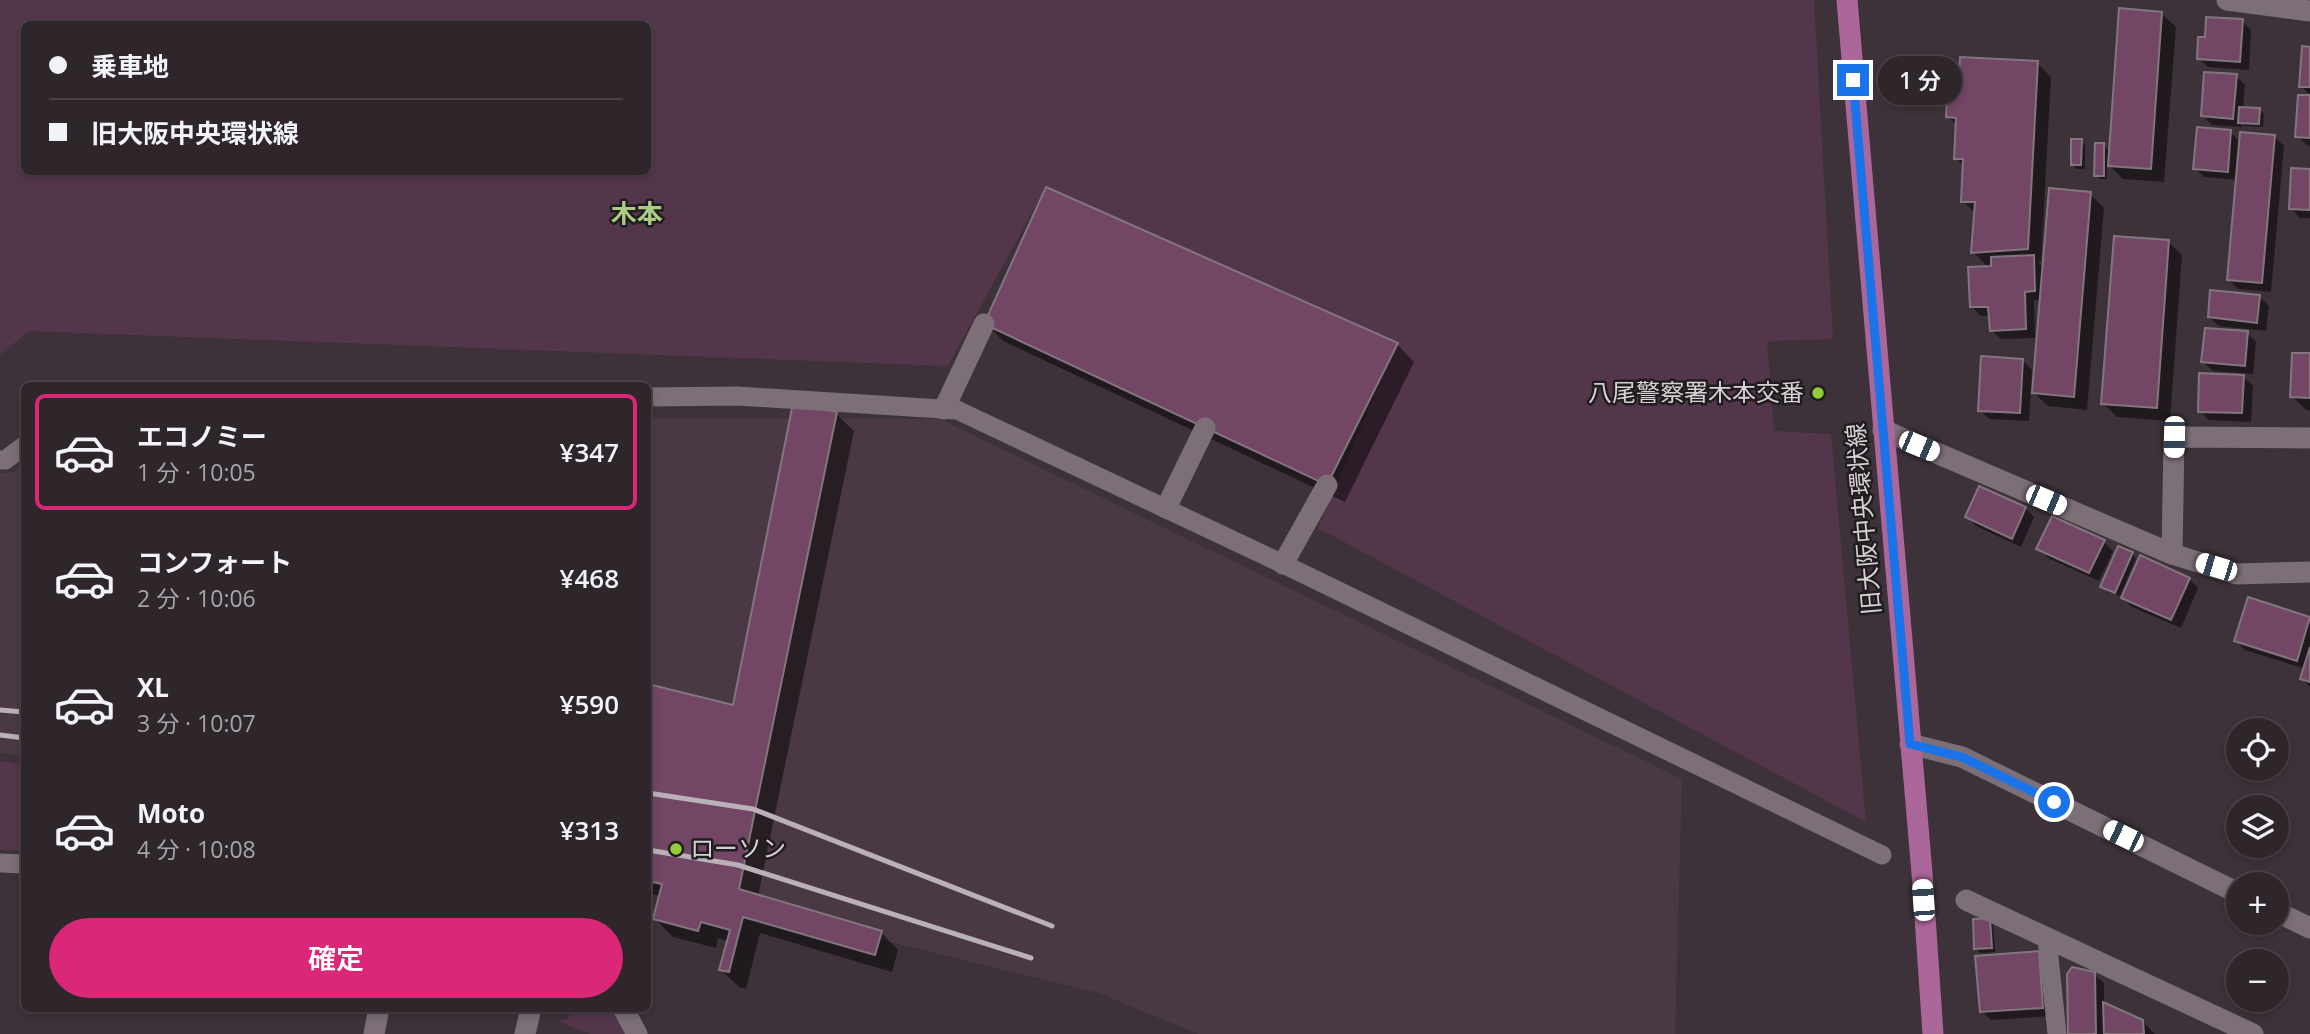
<!DOCTYPE html>
<html lang="ja">
<head>
<meta charset="utf-8">
<style>
	:root { --surface:#2e262b; --page:#3a3237; --text:#f1f3f6; --muted:#a7a5a9; --line:#494347; --accent:#db2777 }
	body { margin:0; font-family:"Open Sans","Noto Sans JP",sans-serif; background:var(--page); color:var(--text); height:100vh; display:flex; flex-direction:column; font-size:26px; white-space:nowrap }
	* { box-sizing:border-box; margin:0 }
	p { font-size:23px; color:var(--muted) }
	.icon { flex:none; width:38px; height:38px; fill:none; stroke:currentColor; stroke-width:2; stroke-linecap:round; stroke-linejoin:round }
	.map { position:relative; flex:1; overflow:hidden }
	.panel { position:absolute; left:21px; top:382px; width:630px; height:630px; display:flex; flex-direction:column; background:var(--surface); border-radius:10px; box-shadow:0 4px 10px #0003,0 0 0 2px var(--line) }
	.panel>* { flex:none }
	.banner { position:absolute; left:21px; top:21px; width:630px; height:154px; border-radius:10px; box-shadow:0 4px 10px #0003,0 0 0 2px var(--line); display:grid; align-content:center; height:154px; padding:0 28px; background:var(--surface) }
	.controls { position:absolute; left:2226px; top:718px; display:grid; gap:14px }
	.controls a { display:grid; place-items:center; width:63px; height:63px; border-radius:50%; background:var(--surface); box-shadow:0 4px 10px #0003,0 0 0 2px var(--line); font-size:35px }
	.end { position:absolute; width:32px; height:32px; margin:-16px; border:9px solid #1a73e8; background:#fff; box-shadow:0 0 0 4px #fff }
	.from { border-radius:50% }
	.bubble { position:absolute; height:49px; border-radius:24px; background:var(--surface); box-shadow:0 4px 10px #0003,0 0 0 2px var(--line); font-size:23px; font-weight:600; line-height:49px; text-align:center }
	.car { position:absolute; width:21px; height:42px; margin:-21px -10px; border-radius:9px; box-shadow:0 0 5px 2px #0007; background:linear-gradient(#fff 24%,#345 0 40%,#fff 0 76%,#345 0 86%,#fff 0) }
	.banner b { display:flex; align-items:center; gap:24px; height:66px; font-size:26px }
	.banner b+b { border-top:2px solid var(--line) }
	.banner i { width:18px; height:18px; background:var(--text) }
	ul { padding:12px 0 0; list-style:none }
	li { display:flex; align-items:center; gap:21px; height:116px; margin:0 14px 10px; padding:0 14px; border:4px solid transparent; border-radius:10px }
	li div { flex:1 }
	li b { display:block; font-size:26px }
	li em { font-style:normal; font-weight:600 }
	li.current { border-color:var(--accent) }
	li>.icon { width:63px; height:63px; stroke-width:1.5 }
	.button { display:flex; gap:14px; margin-top:auto; padding:14px 28px }
	.button a { flex:1; height:80px; border-radius:42px; background:var(--accent); color:#fff; font-size:28px; font-weight:600; line-height:80px; text-align:center }
	.map>svg:first-child { display:block }
</style>
</head>
<body>
<div class="map">
<svg width="2310" height="1034" viewBox="0 0 2310 1034">
	<rect width="100%" height="100%" fill="#3d3239"/>
	<g fill="#4a3944">
		<path d="M648 418 940 419 1682 779 1675 1034H1198L1099 993 648 883Z"/>
		<path d="M24 465V757L0 753V473H11Z"/>
	</g>
	<g fill="#54364b" fill-rule="evenodd">
		<path d="M0 0H1814L1833 339 1767 341 1774 431 1831 434 1866 822 1318 528 1397 343 1046 187 948 366 29 331 0 355ZM24 24H648V172H24Z"/>
		<path d="M0 761 24 764V851L0 850Z"/>
		<path d="M574 1008H611L626 1034H591L559 1022 568 1018Z"/>
	</g>
	<g fill="#0007">
		<path d="M2162 14 2176 27 2164 182 2123 179 2107 163V179H2100L2096 175 2103 145 2110 152Z"/>
		<path d="M2242 21 2251 30 2249 70 2208 67 2199 58 2207 39Z"/>
		<path d="M2310 48V95L2301 86Z"/>
		<path d="M2037 63 2051 77 2041 262H2038L2044 268 2090 194 2104 208 2087 410 2048 406 2034 393 2042 300H2034L2035 338 2001 339 1991 330V315L1981 316 1972 307 1989 268 1973 252 1976 214 1963 201 1965 167 1956 158 1958 126 1948 117 1961 80Z"/>
		<path d="M2236 76 2245 85 2243 109 2259 110 2264 114 2263 127 2244 126 2242 124V127L2212 125 2202 115Z"/>
		<path d="M2310 97V146L2307 145 2297 136Z"/>
		<path d="M2230 132 2241 143 2275 137 2284 146 2271 292 2238 289 2229 280 2238 180 2204 177 2195 168Z"/>
		<path d="M2081 140 2085 145V169H2077L2073 165Z"/>
		<path d="M2310 171V218H2300L2291 208Z"/>
		<path d="M2168 241 2182 255 2170 421 2117 417 2103 403Z"/>
		<path d="M2260 297 2269 306 2266 331 2219 326 2209 317Z"/>
		<path d="M986 323 1397 344 1414 362 1345 502 1003 341Z"/>
		<path d="M2247 333 2256 342 2253 374 2213 371 2203 362Z"/>
		<path d="M2310 355V410H2306L2292 396Z"/>
		<path d="M2022 360 2032 370 2029 421 1989 419 1980 410Z"/>
		<path d="M2244 377 2253 386 2251 422 2209 420 2200 411Z"/>
		<path d="M836 414 854 431 758 896 881 932 898 950 892 972 760 933 746 989 739 987 721 970 729 942 718 938 716 948 673 937 655 919 661 896 648 893V686L734 707Z"/>
		<path d="M2025 508 2034 517 2021 547 1976 526 1967 517Z"/>
		<path d="M2104 542 2113 551 2099 581 2048 558 2039 548Z"/>
		<path d="M2132 554 2136 558 2120 596 2106 591 2102 586Z"/>
		<path d="M2189 579 2198 588 2181 628 2132 607 2123 598Z"/>
		<path d="M2249 600 2310 619V687L2302 679 2305 669 2245 650 2236 641Z"/>
		<path d="M1989 920 1993 924 1995 952 1980 953 1976 949Z"/>
		<path d="M2039 953 2051 1016 1991 1020 1981 1011Z"/>
		<path d="M2094 974 2104 983V1004L2142 1021 2155 1034H2070Z"/>
	</g>
	<g fill="#734666" stroke="#82767e" stroke-width="2">
		<path d="M2119 8 2162 12 2151 169 2108 166Z"/>
		<path d="M2206 17 2243 19 2240 62 2197 59 2198 37H2205Z"/>
		<path d="M2302 46 2310 47V87H2299Z"/>
		<path d="M1960 57 2038 61 2028 249 1971 253 1975 202H1961L1963 159H1954L1956 118 1946 117 1948 77 1959 78Z"/>
		<path d="M2204 72 2237 74 2233 119 2201 116Z"/>
		<path d="M2298 95H2310V138L2295 137Z"/>
		<path d="M2239 107 2260 108 2259 124 2238 123Z"/>
		<path d="M2197 127 2231 130 2228 172 2193 169Z"/>
		<path d="M2240 132 2275 135 2262 283 2227 280Z"/>
		<path d="M2071 139H2082L2081 165H2071Z"/>
		<path d="M2095 143H2104V176H2094Z"/>
		<path d="M2291 168 2310 169V210L2289 209Z"/>
		<path d="M1046 187 1398 343 1327 485 984 324Z"/>
		<path d="M2049 188 2091 192 2074 397 2032 393Z"/>
		<path d="M2114 236 2169 240 2157 408 2101 404Z"/>
		<path d="M2034 255 2035 291 2025 292 2026 329 1990 331 1988 307H1970L1968 267 1991 266V257Z"/>
		<path d="M2210 290 2260 295 2257 323 2208 317Z"/>
		<path d="M2205 328 2248 331 2245 366 2201 362Z"/>
		<path d="M2292 353H2310V398L2290 397Z"/>
		<path d="M1981 356 2023 359 2020 413 1978 411Z"/>
		<path d="M2199 373 2244 375 2242 413 2198 412Z"/>
		<path d="M793 403 837 412 739 889 882 931 875 955 743 917 729 972 719 970 730 930 701 922 698 931 653 919 662 884 648 881V684L733 705Z"/>
		<path d="M1979 486 2026 507 2012 539 1965 517Z"/>
		<path d="M2052 516 2105 540 2089 573 2036 549Z"/>
		<path d="M2118 546 2133 552 2115 593 2100 587Z"/>
		<path d="M2140 555 2190 578 2171 620 2121 598Z"/>
		<path d="M2248 597 2310 617 2297 661 2234 641Z"/>
		<path d="M2310 647V682L2300 679Z"/>
		<path d="M1990 918 1992 948 1974 949 1973 919Z"/>
		<path d="M2039 951 2043 1008 1980 1012 1975 956Z"/>
		<path d="M2072 967 2095 972 2096 1034H2068L2067 974Z"/>
		<path d="M2103 1002 2143 1020 2144 1034H2104Z"/>
	</g>
	<g fill="none" stroke-linecap="round" stroke-linejoin="round">
		<g stroke="#7c6f77" stroke-width="19">
			<path d="M648 397 737 396 957 410 1283 564 1882 855"/>
			<path d="M0 460H5L24 446"/>
			<path d="M0 863 24 864"/>
			<path d="M2047 938 2057 1034"/>
		</g>
		<g stroke="#7c6f77" stroke-width="21">
			<path d="M944 409 984 324"/>
			<path d="M1166 508 1205 428"/>
			<path d="M1283 564 1327 485"/>
		</g>
		<g stroke="#7c6f77" stroke-width="21">
			<path d="M2227 0 2310 11"/>
			<path d="M1883 430 2172 554 2237 574 2310 572"/>
			<path d="M2172 554 2174 437 2310 438"/>
			<path d="M1966 900 2253 1034"/>
			<path d="M623 1008 637 1034"/>
			<path d="M374 1034 379 1008"/>
			<path d="M525 1034 531 1008"/>
		</g>
		<g stroke="#7c6f77" stroke-width="21">
			<path d="M1910 744 1962 757 2238 893"/>
			<path d="M2277 912 2310 928"/>
		</g>
		<path stroke="#ab6799" stroke-width="21" d="M1847 0 1922 873 1933 1034"/>
		<g stroke="#b9b1b6" stroke-width="5">
			<path d="M0 710 24 712"/>
			<path d="M0 735 24 738"/>
			<path d="M648 793 753 809 1052 926"/>
			<path d="M648 850 738 865 1031 958"/>
		</g>
	</g>
	<g fill="none" stroke-linecap="round" stroke-linejoin="round">
		<path stroke="#1a73e8" stroke-width="9" d="M1853 80 1910 744 1962 757 2054 802"/>
	</g>
	<g fill="#95cc3a" stroke="#211c1f" stroke-width="2.5">
		<circle cx="1818" cy="393" r="7"/>
		<circle cx="676" cy="849" r="7"/>
	</g>
	<g text-anchor="middle" stroke-width="5" stroke-linejoin="round" paint-order="stroke">
		<g font-size="24" fill="#d7d0d5" stroke="#211c1f" text-anchor="end">
			<text x="1804" y="401">八尾警察署木本交番</text>
			<text x="690" y="857" text-anchor="start">ローソン</text>
		</g>
		<g font-size="24" fill="#d7d0d5" stroke="#211c1f">
			<text transform="translate(1864 519) rotate(-95)" y="8">旧大阪中央環状線</text>
		</g>
		<g font-size="26" font-weight="bold" fill="#accc85" stroke="#211c1f">
			<text x="637" y="223">木本</text>
		</g>
	</g>
</svg>
<div class="controls">
<a><svg class="icon" aria-label="locate" viewBox="0 0 24 24"><circle cx="12" cy="12" r="6"/><path d="M12 2v4M12 18v4M2 12h4M18 12h4"/></svg></a>
<a><svg class="icon" aria-label="layers" viewBox="0 0 24 24"><path d="M12 4l9 5-9 5-9-5zM3 14l9 5 9-5"/></svg></a>
<a>+</a>
<a>−</a>
</div>
<i class="end from" style="left:2054px;top:802px"></i>
<i class="end" style="left:1853px;top:80px"></i>
<div class="bubble" style="left:1878px;top:56px;width:84px">1 分</div>
<i class="car" style="left:2174px;top:437px;rotate:181deg"></i>
<i class="car" style="left:1919px;top:446px;rotate:113deg"></i>
<i class="car" style="left:2046px;top:500px;rotate:113deg"></i>
<i class="car" style="left:2216px;top:567px;rotate:287deg"></i>
<i class="car" style="left:2123px;top:836px;rotate:296deg"></i>
<i class="car" style="left:1923px;top:900px;rotate:356deg"></i>
<div class="banner">
<b><i class="from"></i>乗車地</b>
<b><i></i>旧大阪中央環状線</b>
</div>
<section class="panel">
<ul>
<li class="current"><svg class="icon" aria-label="car" viewBox="0 0 24 24"><path d="M5 17H2v-5l4-1 3-4h7l3 4 3 1v5h-3M9 17h6M6 11h13"/><circle cx="7" cy="17" r="2"/><circle cx="17" cy="17" r="2"/></svg><div><b>エコノミー</b><p>1 分 · 10:05</p></div><em>¥347</em></li>
<li><svg class="icon" aria-label="car" viewBox="0 0 24 24"><path d="M5 17H2v-5l4-1 3-4h7l3 4 3 1v5h-3M9 17h6M6 11h13"/><circle cx="7" cy="17" r="2"/><circle cx="17" cy="17" r="2"/></svg><div><b>コンフォート</b><p>2 分 · 10:06</p></div><em>¥468</em></li>
<li><svg class="icon" aria-label="car" viewBox="0 0 24 24"><path d="M5 17H2v-5l4-1 3-4h7l3 4 3 1v5h-3M9 17h6M6 11h13"/><circle cx="7" cy="17" r="2"/><circle cx="17" cy="17" r="2"/></svg><div><b>XL</b><p>3 分 · 10:07</p></div><em>¥590</em></li>
<li><svg class="icon" aria-label="car" viewBox="0 0 24 24"><path d="M5 17H2v-5l4-1 3-4h7l3 4 3 1v5h-3M9 17h6M6 11h13"/><circle cx="7" cy="17" r="2"/><circle cx="17" cy="17" r="2"/></svg><div><b>Moto</b><p>4 分 · 10:08</p></div><em>¥313</em></li>
</ul>
<div class="button"><a>確定</a></div>
</section>
</div>
</body>
</html>
